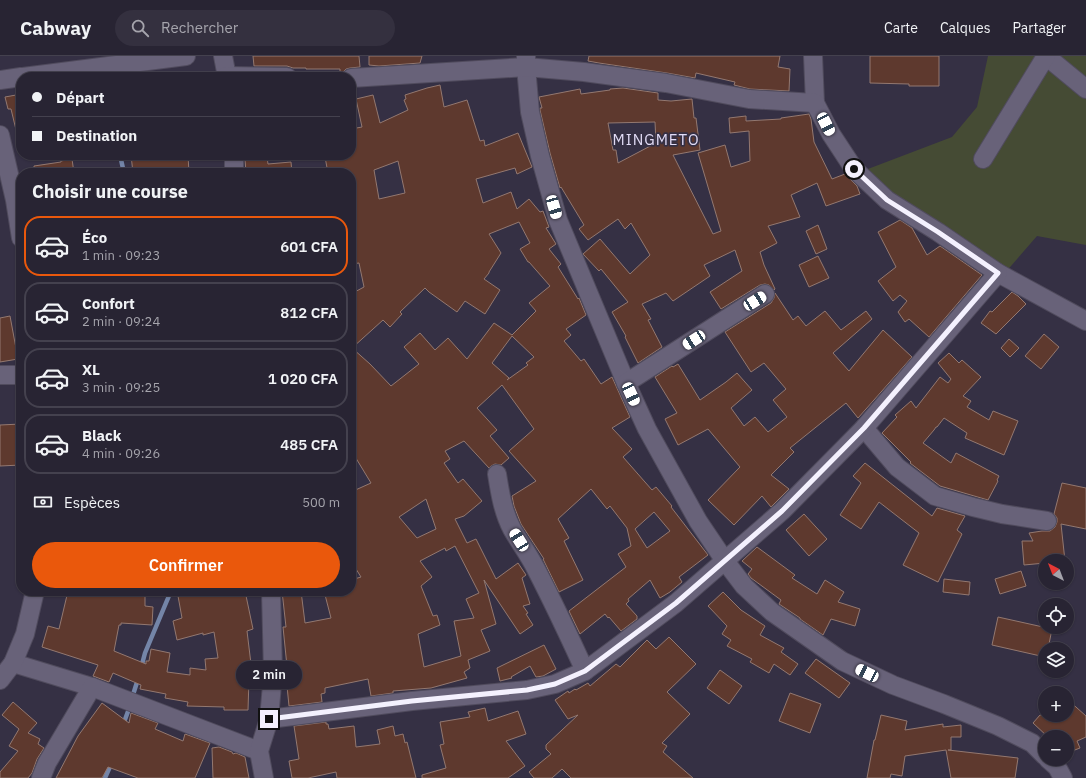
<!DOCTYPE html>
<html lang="fr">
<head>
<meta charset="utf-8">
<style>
	:root { --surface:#282433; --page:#34303f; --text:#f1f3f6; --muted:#a5a4ac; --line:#44414e; --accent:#ea580c }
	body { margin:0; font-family:"IBM Plex Sans",sans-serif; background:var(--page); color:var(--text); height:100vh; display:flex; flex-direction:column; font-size:15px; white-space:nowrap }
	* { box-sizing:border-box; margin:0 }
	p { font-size:13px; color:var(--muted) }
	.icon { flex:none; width:22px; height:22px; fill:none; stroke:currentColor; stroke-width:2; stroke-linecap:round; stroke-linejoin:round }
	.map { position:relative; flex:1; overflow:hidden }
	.side { position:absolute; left:16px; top:112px; width:340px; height:428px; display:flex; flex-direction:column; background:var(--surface); border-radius:16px; box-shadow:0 1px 3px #0004,0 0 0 1px var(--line) }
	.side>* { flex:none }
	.banner { position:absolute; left:16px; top:16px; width:340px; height:88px; border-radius:16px; box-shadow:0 1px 3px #0004,0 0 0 1px var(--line); display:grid; align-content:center; height:88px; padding:0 16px; background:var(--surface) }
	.needle { width:26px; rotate:318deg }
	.buttons { position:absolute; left:1038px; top:498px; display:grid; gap:8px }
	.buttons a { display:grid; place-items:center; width:36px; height:36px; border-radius:50%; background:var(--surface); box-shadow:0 1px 3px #0004,0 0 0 1px var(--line); font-size:20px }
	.end { position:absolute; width:18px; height:18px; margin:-9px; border:5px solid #f4f1fe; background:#111; box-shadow:0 0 0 2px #111 }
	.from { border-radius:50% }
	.bubble { position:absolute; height:28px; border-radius:14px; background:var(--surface); box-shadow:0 1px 3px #0004,0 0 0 1px var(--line); font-size:13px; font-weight:600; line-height:28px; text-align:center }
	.car { position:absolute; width:12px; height:24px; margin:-12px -6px; border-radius:5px; box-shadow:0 0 3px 1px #0007; background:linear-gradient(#fff 24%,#345 0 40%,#fff 0 76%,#345 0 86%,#fff 0) }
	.banner b { display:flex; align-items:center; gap:14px; height:38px; font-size:15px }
	.banner b+b { border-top:1px solid var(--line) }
	.banner i { width:10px; height:10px; background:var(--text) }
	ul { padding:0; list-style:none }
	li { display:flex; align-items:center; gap:12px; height:60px; margin:0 8px 6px; padding:0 8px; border:2px solid var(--line); border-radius:16px }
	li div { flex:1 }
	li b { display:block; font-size:15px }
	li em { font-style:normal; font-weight:600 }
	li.on { border-color:var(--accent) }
	li>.icon { width:36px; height:36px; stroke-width:1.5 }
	h2 { padding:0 16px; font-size:18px; line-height:48px }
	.pay { display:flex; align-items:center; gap:10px; height:44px; padding:0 16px; font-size:15px }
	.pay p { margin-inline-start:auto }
	.cta { display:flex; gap:8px; margin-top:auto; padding:8px 16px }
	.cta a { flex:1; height:46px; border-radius:24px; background:var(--accent); color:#fff; font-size:16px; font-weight:600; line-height:46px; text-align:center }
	header { display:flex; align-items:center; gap:24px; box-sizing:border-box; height:56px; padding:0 20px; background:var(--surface); border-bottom:1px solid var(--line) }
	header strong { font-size:19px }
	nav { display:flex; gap:22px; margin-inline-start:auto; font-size:14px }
	.search { width:280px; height:36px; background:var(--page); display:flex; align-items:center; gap:10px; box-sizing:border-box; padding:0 14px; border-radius:22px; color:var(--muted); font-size:15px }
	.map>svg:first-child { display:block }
</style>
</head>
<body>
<header>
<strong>Cabway</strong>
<div class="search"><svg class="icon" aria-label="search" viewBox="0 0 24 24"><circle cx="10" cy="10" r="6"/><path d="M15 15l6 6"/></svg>Rechercher</div>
<nav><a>Carte</a><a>Calques</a><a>Partager</a></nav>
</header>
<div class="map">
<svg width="1086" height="722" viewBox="0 0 1086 722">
	<rect width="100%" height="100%" fill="#353044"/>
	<path fill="#454b34" d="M988 0H1086V189L1037 180 1004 218 860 116 952 81 977 51Z"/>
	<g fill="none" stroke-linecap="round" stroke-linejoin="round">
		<g stroke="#7485a8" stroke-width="4.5">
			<path d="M120 99 124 117"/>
			<path d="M141 612 145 597 171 535"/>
			<path d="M132 642 138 623"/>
			<path d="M123 669 130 650"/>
			<path d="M105 722 112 706"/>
		</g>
	</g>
	<g fill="#5e392e" stroke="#937870" fill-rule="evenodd">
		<path d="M253 0H359L360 11 350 12 346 13 342 17 340 21V13H306V12H293L287 10H254Z"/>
		<path d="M369 0H422L420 7 379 10 369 9Z"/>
		<path d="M589 0H780L778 11 790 13 789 35 750 33 734 29 735 26 696 17 695 22 667 17 599 7 588 5Z"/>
		<path d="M870 0H939V30H909V28L870 27Z"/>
		<path d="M440 29 444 51 467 44 480 85 484 84 485 90 518 77 532 111 517 118 515 112 476 123 483 147 511 136 517 153 529 143 540 156 543 155 549 171 546 172 556 188 549 193 561 208 558 211 578 243 579 242 586 259 566 273 571 279 564 285 581 305 584 303 601 328 612 321 630 361 612 372 632 393 623 401 652 434 656 431 672 450 671 451 708 499 679 521 682 526 670 536 660 542 650 524 628 543 629 545 626 548 637 560V563L621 575 609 561 608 562 605 558 580 578 569 555 626 511 618 498 631 490 627 472 610 450 607 453 591 433 558 463 569 482 564 485 583 524 559 536 543 503H544L521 468 514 450 512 440 536 425 509 395 534 373 502 329 477 352 497 374 490 380 509 402 501 409 495 408 491 410 489 412 464 385 445 395 450 403 444 407 458 427 463 423 482 445 464 460 455 463 467 487 476 483 496 523 518 507 526 519 522 522 530 548 523 550 528 557 526 558 533 569 520 578 484 524 496 568 481 574 490 595 468 604 470 612 464 616 467 622 431 632 393 635V637L371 640 368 623 325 632V637L321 638 322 646 289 650 286 620H288L283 571H286L282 535H301L305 567 331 562 324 535H351V524L361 521 351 505V436L371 427 351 394V238L364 231 359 207 351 208V155L354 154 353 148 356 147 351 117H328L325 101 335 99H351V73L362 71 356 43 373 39 380 67 408 54 404 44 406 43 405 39 427 32ZM398 105 405 137 379 143 374 114ZM519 166 530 187 520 193 528 206H529L550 230 529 247 536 255 512 279 494 267 467 303 448 282 435 294 420 277 404 291 419 308 391 330 370 308 352 292 383 264 390 271 402 258 400 256 425 232 429 236 457 256 465 245 485 258 500 234 484 223 489 217V216L501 197 489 178ZM512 280 534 301 526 307 528 309 507 324 509 322 492 307ZM426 443 436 473 417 482 399 461ZM654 456 670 475 647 492 635 473ZM455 490 479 537 466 543 474 562 454 565 461 600 424 611 418 578 440 569 437 559 433 560 421 530 432 521 420 505 445 492 446 495Z"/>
		<path d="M623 32 658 37V44L671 45 692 43 694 62H696L700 94 673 99 713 178 721 175 698 97 725 89 731 111 750 105 749 75 730 77 729 62 746 60V65L781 63V62L809 58 811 63 814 86 832 123 845 118 857 130 860 138 826 150 817 127 791 139 800 161 768 170 777 187 760 196 764 209 775 233 774 234 769 229 765 228 760 229 721 253 710 236 742 215 735 194 704 209 710 220 673 245 666 237 642 248 651 263 648 264 662 291 638 307 625 281 626 280 612 256 628 246 601 213 599 215 583 198 600 183 630 218 650 199 631 167 625 173 618 163 588 184 579 173 584 169 561 131 560 132 550 97 540 54V52H542L539 41 580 33 581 38 610 34V33ZM655 66 656 87 618 107 616 94H613L608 67Z"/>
		<path d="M16 39 17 40 21 39V77L17 78 11 53H8L5 41Z"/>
		<path d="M131 99H188L189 117H133Z"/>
		<path d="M267 101 268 108 291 106 292 117H246L245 103Z"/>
		<path d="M72 103 74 117H34V110L61 106V105Z"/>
		<path d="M900 164 912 172 927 199 940 190 982 219 929 281 909 263 905 266 898 256 907 245 900 239 893 245 878 225 896 211 878 176Z"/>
		<path d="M818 169 827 193 816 198 806 175Z"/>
		<path d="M818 200 829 222 809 231 799 209Z"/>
		<path d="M1012 236 1018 240 1026 248 996 278 981 267 990 255 992 256Z"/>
		<path d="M775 237 793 264 798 260 806 270 825 255 841 274 866 255 872 263 833 297 849 315 883 274 912 301 858 362 846 347 790 392 794 396 771 419 789 433 771 451 762 440 734 469 708 444 740 411 708 373 678 389 665 363 677 357 655 321 672 310 673 311 678 308 700 344 726 326 737 317 752 334 731 352 744 370 755 361 768 376 787 361 773 344 786 333 764 307 751 316 725 276 771 247 774 242Z"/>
		<path d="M10 260 18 303 0 306V262Z"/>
		<path d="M1044 278 1059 291 1041 313 1025 300Z"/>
		<path d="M1009 283 1019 292 1010 301 1001 292Z"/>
		<path d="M949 297 959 307 962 304 981 321 963 340 971 345 967 351 989 364 993 355 1018 365 1004 399 965 382 967 377 944 362 937 371H936L934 374 923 387 951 407 956 397 999 420 997 424 998 425 988 444 940 430 910 407 911 406 882 377 897 361 895 359 911 345 916 352 940 321 948 327 951 323 938 307Z"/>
		<path d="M21 368V409L0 410V369Z"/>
		<path d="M865 407 932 460 937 452 965 460 957 474 962 478 938 526 903 509 919 477 879 446 861 473 840 459 861 427 853 420Z"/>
		<path d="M1062 427 1086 432V473L1061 468 1065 505H1045V507L1024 509 1022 485H1033L1029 477 1042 475H1050L1055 471 1057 466V462L1054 458Z"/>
		<path d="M804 458 827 483 809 500 786 474Z"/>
		<path d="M757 491 795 519 792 522 817 538 825 524 844 536 838 546 860 553 855 570 831 563 823 579 800 563V562L779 548 781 544 751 522 748 518 752 513 742 505Z"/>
		<path d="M1021 515 1026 530 1000 538 995 523Z"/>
		<path d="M944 523 970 526 969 539 943 536Z"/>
		<path d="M68 535H145V550L153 551 152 569 121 567V569H119L114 595 146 608V605H149L151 593 170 597 167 616 190 619V612L206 614 205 603 218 602 214 576 203 579V577L177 584 173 565 182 562 178 540 191 537V535H245L253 573 247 575 251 608 256 607 258 622 249 623 248 654H224V651L187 650 188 646 165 642 166 638 140 633 141 629 113 617 109 626 93 620 98 609 42 591 48 570 59 573Z"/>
		<path d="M723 536 741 554 765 570 760 579 784 592 781 596 798 608 790 619 774 608 769 617 750 606 752 603 727 590 731 584 722 578 727 570 708 550Z"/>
		<path d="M998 561 1052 573 1048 593H1045V601L992 589Z"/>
		<path d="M669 581 696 608 667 636 690 658 662 687 667 690 663 696 693 722H571L562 713 552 722H534L529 716 551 698 546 693V689L578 659 568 663 555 644 568 635 569 637 575 633 576 634 588 627 590 630 616 608 620 611 647 584 656 593Z"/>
		<path d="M544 589 556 613 543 620 536 621 530 610 511 621 512 622 500 625 497 612Z"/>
		<path d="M816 603 850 627 839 642 805 617Z"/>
		<path d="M720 614 742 630 729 648 707 632Z"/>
		<path d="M790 637 821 648 810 677 779 665Z"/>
		<path d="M1067 643 1086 660V681L1077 685 1080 692 1067 697V681H1048L1033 667 1040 659H1067Z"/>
		<path d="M13 646 37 667 28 677 40 683 38 688 44 692 37 703 32 717 28 722H0V716L18 695 9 690 19 673 2 659Z"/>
		<path d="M102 647 129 667 131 657 158 667 155 673 183 685 185 678 210 687 195 722H138L108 711 102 722H56L78 680Z"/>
		<path d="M485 652 488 665 518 655 526 678 506 685 525 710 508 722H422V719L446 712 440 689 444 688 440 666 470 661 468 656Z"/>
		<path d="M881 659 907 665 905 674 943 668V671L961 669V681H951V694H948L1018 702 1015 722H951L946 694 905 700 902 720 891 718 890 722H867L874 684H875Z"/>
		<path d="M326 666V668H328L329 673 354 670 356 691 380 688 377 674 393 670 395 680 403 678 405 687 407 686 416 722H337L336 716 308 722H292L289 705 299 703 294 670Z"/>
		<path d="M219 691 232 696 233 698 236 697 245 701 249 722H213L212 692Z"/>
	</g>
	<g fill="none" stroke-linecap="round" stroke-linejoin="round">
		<defs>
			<g id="minor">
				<path d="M223 0 227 21"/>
				<path d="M526 0V11L530 56 540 100 558 164 626 327 647 373 698 465 725 505 744 530 772 556 842 605 893 629 944 648 998 670 1032 687 1045 700"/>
				<path d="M813 0 815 47 831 78 854 113 887 144 938 176 998 217 1086 265"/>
				<path d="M1046 0 1086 33"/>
				<path d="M226 20 287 21"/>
				<path d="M23 21 186 0"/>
				<path d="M351 22 526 11 584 16 666 27 749 43 815 47"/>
				<path d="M0 24 21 21"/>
				<path d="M0 79 15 144 21 182"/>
				<path d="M234 99V117"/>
				<path d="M983 103 1046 0"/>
				<path d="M0 319H21"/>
				<path d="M626 327 765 238"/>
				<path d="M864 372 897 411 935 440 973 451 1002 458 1047 465"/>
				<path d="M497 418C500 437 503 456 512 473 520 487 529 499 536 513 553 546 569 580 585 615"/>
				<path d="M13 607 92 631 259 695"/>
				<path d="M0 624 13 607 25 578 35 535"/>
				<path d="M269 663 412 645 527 634 555 628 585 615 676 547 782 455 864 372 998 217"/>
				<path d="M1048 703 1057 711 1063 722"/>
				<path d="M41 722 47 707 92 631"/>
				<path d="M264 722 259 695 269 663 273 617 271 535"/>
			</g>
		</defs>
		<use href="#minor" stroke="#504b5d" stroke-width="20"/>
		<use href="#minor" stroke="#686279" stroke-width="18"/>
	</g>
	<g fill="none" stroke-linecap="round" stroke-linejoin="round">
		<path stroke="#f4f1fe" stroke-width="5" d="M269 663 412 645 527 634 555 628 585 615 676 547 782 455 864 372 998 217 938 176 887 144 854 113"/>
	</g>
	<g text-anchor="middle" stroke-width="3.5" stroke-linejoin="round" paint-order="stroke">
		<g font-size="15" letter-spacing="1" fill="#e2dcf6" stroke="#353044">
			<text x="656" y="89">MINGMETO</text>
		</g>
	</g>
</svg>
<div class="buttons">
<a><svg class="needle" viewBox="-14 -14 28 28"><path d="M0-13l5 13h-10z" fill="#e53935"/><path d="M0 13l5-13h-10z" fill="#a5a4ac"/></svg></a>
<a><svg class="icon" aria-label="locate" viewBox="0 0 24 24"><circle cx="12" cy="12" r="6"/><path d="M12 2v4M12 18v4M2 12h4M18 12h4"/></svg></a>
<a><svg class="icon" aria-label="layers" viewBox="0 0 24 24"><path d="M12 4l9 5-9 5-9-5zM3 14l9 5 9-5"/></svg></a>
<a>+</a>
<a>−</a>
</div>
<i class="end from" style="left:854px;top:113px"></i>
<i class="end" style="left:269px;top:663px"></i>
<div class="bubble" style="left:236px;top:605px;width:66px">2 min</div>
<i class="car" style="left:826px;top:68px;rotate:153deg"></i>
<i class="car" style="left:554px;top:151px;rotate:164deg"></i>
<i class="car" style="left:755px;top:245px;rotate:58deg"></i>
<i class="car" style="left:694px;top:284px;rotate:237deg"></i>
<i class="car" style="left:631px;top:338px;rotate:155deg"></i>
<i class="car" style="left:519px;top:484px;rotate:328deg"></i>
<i class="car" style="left:867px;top:617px;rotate:296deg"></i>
<div class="banner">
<b><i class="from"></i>Départ</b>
<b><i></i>Destination</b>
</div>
<section class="side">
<h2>Choisir une course</h2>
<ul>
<li class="on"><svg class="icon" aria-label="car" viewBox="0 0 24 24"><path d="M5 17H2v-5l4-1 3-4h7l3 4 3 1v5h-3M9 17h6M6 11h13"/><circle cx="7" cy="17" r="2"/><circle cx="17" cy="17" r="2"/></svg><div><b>Éco</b><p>1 min · 09:23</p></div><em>601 CFA</em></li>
<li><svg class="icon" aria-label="car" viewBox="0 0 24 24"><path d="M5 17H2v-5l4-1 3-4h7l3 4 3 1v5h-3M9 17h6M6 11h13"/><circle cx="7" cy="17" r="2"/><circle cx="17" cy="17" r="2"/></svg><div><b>Confort</b><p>2 min · 09:24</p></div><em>812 CFA</em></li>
<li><svg class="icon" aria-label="car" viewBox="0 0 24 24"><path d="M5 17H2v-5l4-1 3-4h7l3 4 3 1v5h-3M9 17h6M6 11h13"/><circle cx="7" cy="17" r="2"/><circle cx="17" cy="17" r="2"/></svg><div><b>XL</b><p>3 min · 09:25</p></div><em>1 020 CFA</em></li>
<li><svg class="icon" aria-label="car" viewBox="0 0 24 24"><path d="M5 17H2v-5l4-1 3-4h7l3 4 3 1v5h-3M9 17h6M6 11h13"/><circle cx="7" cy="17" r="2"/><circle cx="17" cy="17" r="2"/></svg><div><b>Black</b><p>4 min · 09:26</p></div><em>485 CFA</em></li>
</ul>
<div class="pay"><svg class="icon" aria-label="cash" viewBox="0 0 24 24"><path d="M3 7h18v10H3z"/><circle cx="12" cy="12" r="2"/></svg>Espèces<p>500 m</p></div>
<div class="cta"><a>Confirmer</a></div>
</section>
</div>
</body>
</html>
